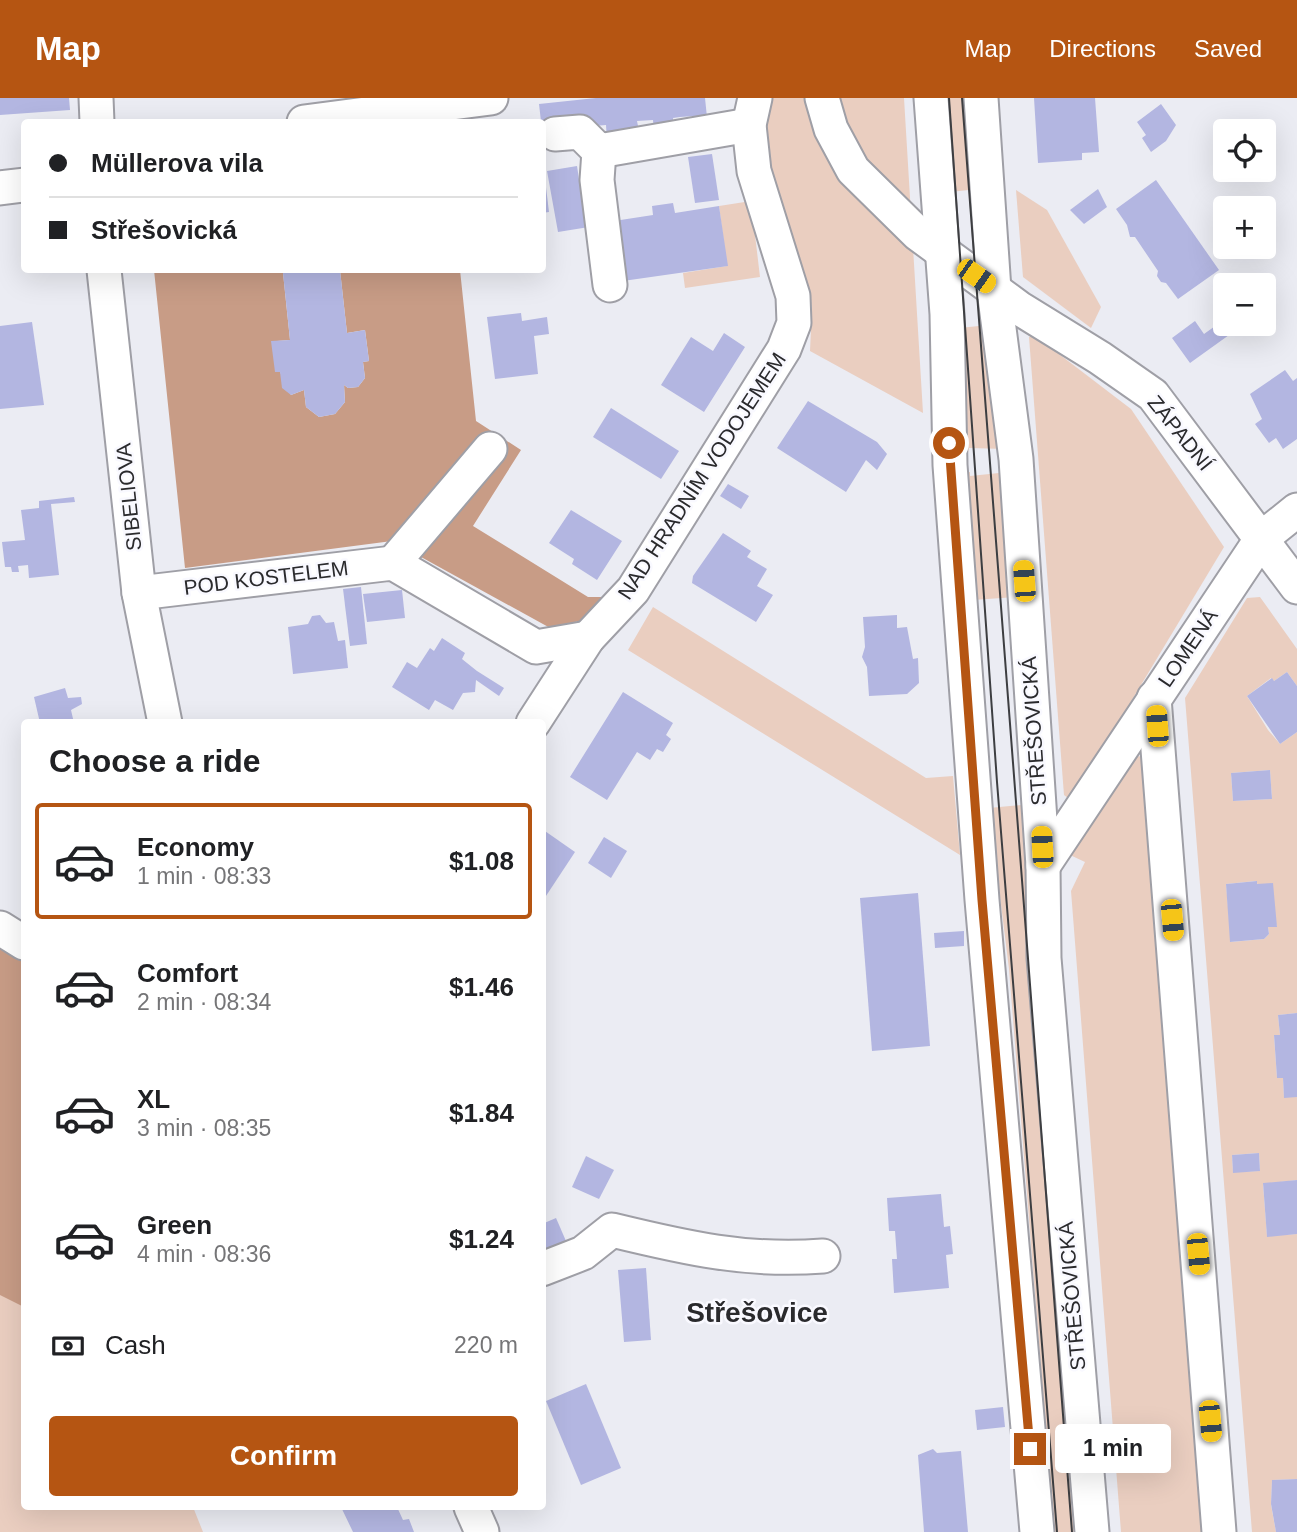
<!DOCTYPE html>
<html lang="en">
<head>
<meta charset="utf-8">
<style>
	:root { --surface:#fff; --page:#f6f6f6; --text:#202124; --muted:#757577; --line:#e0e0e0; --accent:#b55512 }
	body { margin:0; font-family:Helvetica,sans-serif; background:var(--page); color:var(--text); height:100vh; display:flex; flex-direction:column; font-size:26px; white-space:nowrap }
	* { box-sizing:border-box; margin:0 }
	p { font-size:23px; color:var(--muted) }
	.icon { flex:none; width:38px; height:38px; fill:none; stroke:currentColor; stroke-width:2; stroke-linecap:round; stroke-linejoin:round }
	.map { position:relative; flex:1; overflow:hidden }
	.panel { position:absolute; left:21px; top:621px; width:525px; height:791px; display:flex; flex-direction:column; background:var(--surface); border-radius:7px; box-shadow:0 7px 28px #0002 }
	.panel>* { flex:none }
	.hud { position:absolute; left:21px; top:21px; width:525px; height:154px; border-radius:7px; box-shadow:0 7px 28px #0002; display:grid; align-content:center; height:154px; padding:0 28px; background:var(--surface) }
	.controls { position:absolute; left:1213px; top:21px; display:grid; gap:14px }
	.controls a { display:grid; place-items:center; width:63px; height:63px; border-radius:7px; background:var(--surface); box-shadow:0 7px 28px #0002; font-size:35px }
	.end { position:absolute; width:32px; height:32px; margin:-16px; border:9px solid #b55512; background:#fff; box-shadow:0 0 0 4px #fff }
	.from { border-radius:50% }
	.bubble { position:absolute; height:49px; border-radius:7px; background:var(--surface); box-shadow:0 7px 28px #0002; font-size:23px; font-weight:700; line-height:49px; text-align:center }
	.car { position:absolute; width:21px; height:42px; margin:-21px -10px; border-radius:9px; box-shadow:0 0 5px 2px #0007; background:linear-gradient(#f5c518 24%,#345 0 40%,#f5c518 0 76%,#345 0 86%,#f5c518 0) }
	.hud b { display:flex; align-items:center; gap:24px; height:66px; font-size:26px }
	.hud b+b { border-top:2px solid var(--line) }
	.hud i { width:18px; height:18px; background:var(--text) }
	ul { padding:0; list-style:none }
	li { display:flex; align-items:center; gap:21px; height:116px; margin:0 14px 10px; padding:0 14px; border:4px solid transparent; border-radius:7px }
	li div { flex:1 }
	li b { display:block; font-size:26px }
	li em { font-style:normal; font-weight:700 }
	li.current { border-color:var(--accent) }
	li>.icon { width:63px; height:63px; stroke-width:1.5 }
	h2 { padding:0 28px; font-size:32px; line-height:84px }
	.pay { display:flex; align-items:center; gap:18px; height:77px; padding:0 28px; font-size:26px }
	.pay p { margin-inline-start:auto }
	.button { display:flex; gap:14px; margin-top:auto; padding:14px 28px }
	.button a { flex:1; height:80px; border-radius:7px; background:var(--accent); color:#fff; font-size:28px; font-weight:700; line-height:80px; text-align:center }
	header { display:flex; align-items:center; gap:42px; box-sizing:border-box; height:98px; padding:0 35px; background:var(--accent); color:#fff }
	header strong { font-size:33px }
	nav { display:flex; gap:38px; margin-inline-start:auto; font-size:24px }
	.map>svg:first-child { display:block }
</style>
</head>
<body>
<header>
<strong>Map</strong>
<nav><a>Map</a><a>Directions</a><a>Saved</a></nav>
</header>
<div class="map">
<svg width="1297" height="1434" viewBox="0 0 1297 1434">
	<rect width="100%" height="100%" fill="#ebecf3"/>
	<g fill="#eacec0" fill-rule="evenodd">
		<path d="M768 0H904L923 315 810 253 812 209 772 73 766 18Z"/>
		<path d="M944 0H971L978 91 950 94Z"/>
		<path d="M1016 92 1047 112 1101 209 1091 230 1023 179Z"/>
		<path d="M751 103 760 179 685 190 683 175 727 168 719 108Z"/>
		<path d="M989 227 1006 351 969 350 968 355H959V230Z"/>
		<path d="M1034 237 1131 311 1224 449 1073 700H1068L1064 697 1029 239Z"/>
		<path d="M1007 371 1016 499 973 502 963 375 970 374V378L999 375V372Z"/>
		<path d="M1260 499 1297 551V588L1287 574 1274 583 1271 580 1247 598 1268 632 1280 646 1297 634V915L1278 917 1280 937 1274 938 1277 980H1283L1284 999H1297V1082L1263 1086 1267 1138 1297 1136V1381L1272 1382 1271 1407 1276 1434H1252L1185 600 1247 500ZM1270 672 1272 701 1233 703 1231 675ZM1256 783 1277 828 1268 829 1269 836 1264 841 1231 844 1226 786ZM1259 1055 1260 1073 1233 1074 1232 1057Z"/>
		<path d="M653 509 926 680 953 678 960 757 628 552Z"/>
		<path d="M1136 658 1146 659 1207 1434H1121L1071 793 1085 764 1070 757 1130 661Z"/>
		<path d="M1032 706 1081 1434H1054L1009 871 989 710Z"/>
		<path d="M0 849 24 862V1409H193L203 1434H0Z"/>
	</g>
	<g fill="#c89c86">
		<path d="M154 172H278L283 175 290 242 277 243 275 274H280L291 297 304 292 306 309 319 319 335 316 345 304 344 287 348 290 358 289 365 280 363 264 369 263 365 232 347 235 340 172H460L476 323 521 352 473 428 588 499H605L589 520 552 531 392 443 185 470Z"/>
		<path d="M0 849 24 862V1209L0 1197Z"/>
	</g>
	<g fill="#b3b6e1">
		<path d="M0 0H69L70 12 0 17Z"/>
		<path d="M596 0H705L708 29 695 28 694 18 680 19 673 20 674 33 654 36 653 22 637 23 640 38 607 43 606 27 542 32 539 6Z"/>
		<path d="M1034 0H1095L1099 54 1082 55V62L1038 65Z"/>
		<path d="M1161 6 1176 27 1166 43 1151 54 1142 40 1146 37 1137 24Z"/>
		<path d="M712 56 719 102 695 105 688 59Z"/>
		<path d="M577 68 579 81 590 80 589 129 558 134 547 73Z"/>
		<path d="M542 81H545L549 114 542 115Z"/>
		<path d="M1156 82 1219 172 1178 201 1166 185 1161 184 1157 178 1158 173 1135 139H1130L1127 127 1116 111Z"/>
		<path d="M1098 91 1107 109 1084 126 1070 112Z"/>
		<path d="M673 105 675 115 719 108 728 168 623 183 614 123 653 117 652 108Z"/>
		<path d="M278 172H340L347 235 365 232 369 263 363 264 365 280 358 289 348 290 344 287 345 304 335 316 319 319 306 309 304 292 291 297 282 290 280 274H275L271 243 290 242 283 175Z"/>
		<path d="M521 215 522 223 547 219 549 236 534 238 538 276 495 281 487 219Z"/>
		<path d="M1225 221V226H1231L1236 232 1190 265 1172 240 1195 223 1204 236Z"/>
		<path d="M32 224 44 307 0 311V228Z"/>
		<path d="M724 235 745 249 704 314 661 287 691 239 713 253Z"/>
		<path d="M1285 272 1293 283 1297 280V341L1283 351 1276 340 1269 345 1255 326 1262 321 1250 296Z"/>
		<path d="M808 303 877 344 887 356 877 372 866 362 846 394 777 350Z"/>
		<path d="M611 310 679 353 661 381 593 339Z"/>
		<path d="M728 386 749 398 741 411 720 398Z"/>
		<path d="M74 399 75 404 51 406 59 477 29 480 28 467 18 468 19 474H12L11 469H5L2 444 25 442 21 412 39 410V403Z"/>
		<path d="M571 412 622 443 597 482 572 466 574 461 549 445Z"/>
		<path d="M723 435 751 453 747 459 767 471 757 488 773 497 756 524 692 485 693 478Z"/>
		<path d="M361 489 367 546 350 548 343 491Z"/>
		<path d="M402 492 405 520 367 524 363 496Z"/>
		<path d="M320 517 326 525 334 524 338 543 345 542 348 570 293 576 288 529 308 526 312 518Z"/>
		<path d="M897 517V530L907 529 913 561 918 560 919 585 907 596 869 598 867 569 862 559 865 549 863 519Z"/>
		<path d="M442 540 465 555 462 561 477 573 504 590 499 598 476 582 475 594 463 595 453 612 435 602 429 612 392 589 407 564 417 570 430 550 434 553Z"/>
		<path d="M1287 574 1297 588V634L1280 646 1247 598 1272 580 1274 583Z"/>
		<path d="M65 590 68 600 81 599 82 606 71 612 74 625H40L34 599Z"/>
		<path d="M623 594 673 625 666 637 671 641 663 654 657 651 650 662 637 654 607 702 570 679Z"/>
		<path d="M1270 672 1272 701 1233 703 1231 675Z"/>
		<path d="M542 731 575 754 542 804Z"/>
		<path d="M604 739 627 753 611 780 588 765Z"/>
		<path d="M1257 783V786L1273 785 1277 829H1268L1269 836 1264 841 1230 844 1226 786Z"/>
		<path d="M918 795 930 948 872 953 860 800Z"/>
		<path d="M964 833V848L935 850 934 835Z"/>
		<path d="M1297 915V999L1284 1000 1283 980H1277L1274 937H1280L1278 917Z"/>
		<path d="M1259 1055 1260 1073 1233 1075 1232 1057Z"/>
		<path d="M586 1058 614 1072 599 1101 572 1089Z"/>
		<path d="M1297 1082V1136L1267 1139 1263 1085Z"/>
		<path d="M941 1096 944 1129 950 1128 953 1156 946 1157 949 1190 894 1195 892 1161H897L895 1133H889L887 1100Z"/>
		<path d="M556 1120 566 1143 542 1154V1126Z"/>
		<path d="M646 1170 651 1242 624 1244 618 1172Z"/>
		<path d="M586 1286 621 1370 581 1387 546 1303Z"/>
		<path d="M1003 1309 1005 1329 977 1332 975 1312Z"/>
		<path d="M933 1351 937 1355 961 1353 968 1434H924L918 1357Z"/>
		<path d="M1297 1381V1434H1276L1271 1406 1272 1382Z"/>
		<path d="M341 1409H397L403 1422 409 1421 414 1434H353Z"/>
	</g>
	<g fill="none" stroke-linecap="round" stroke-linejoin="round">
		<defs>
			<g id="minor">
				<path d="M96 0 97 24"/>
				<path d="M822 0 831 31 853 72 918 136 1019 210 1100 260 1153 297 1297 489"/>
				<path d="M931 0 947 216 950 367 982 802 1037 1434"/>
				<path d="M981 0 994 192 1016 361 1043 768 1044 860 1092 1434"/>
				<path d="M304 24 491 0"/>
				<path d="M555 36 580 34 599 53 749 27"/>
				<path d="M599 53 597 82 610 187"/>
				<path d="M0 90 24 87"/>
				<path d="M104 172 139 495 165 625"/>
				<path d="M393 465 490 351"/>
				<path d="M139 495 393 465 536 549 588 540"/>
				<path d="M1154 600 1219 1434"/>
				<path d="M533 625 588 540 633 492 784 251 794 225 793 198 754 73 749 27 755 0"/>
				<path d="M1043 768 1262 440 1297 412"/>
				<path d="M0 830 24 845"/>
				<path d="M542 1171 583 1155 612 1132C686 1150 747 1164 823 1158"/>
				<path d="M471 1409 482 1434"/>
			</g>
		</defs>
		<use href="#minor" stroke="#9f9fa6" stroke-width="37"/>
		<use href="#minor" stroke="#fff" stroke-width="33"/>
		<g stroke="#3d3e41" stroke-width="2">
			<path d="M949 0 997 684 1057 1434"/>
			<path d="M962 0 1072 1434"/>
		</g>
	</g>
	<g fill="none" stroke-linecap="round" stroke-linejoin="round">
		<path stroke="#b55512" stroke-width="9" d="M949 345 982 802 1030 1351"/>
	</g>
	<g text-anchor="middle" stroke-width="5" stroke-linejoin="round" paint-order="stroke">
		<g font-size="21" fill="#2a2a2d" stroke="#f9f9ff">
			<text transform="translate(1180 335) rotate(51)" y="7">ZÁPADNÍ</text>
			<text transform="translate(702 378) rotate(-57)" y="7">NAD HRADNÍM VODOJEMEM</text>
			<text transform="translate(129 399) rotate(-96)" y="7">SIBELIOVA</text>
			<text transform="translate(266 480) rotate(-7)" y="7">POD KOSTELEM</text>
			<text transform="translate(1188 550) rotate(-56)" y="7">LOMENÁ</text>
			<text transform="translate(1034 633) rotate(-94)" y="7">STŘEŠOVICKÁ</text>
			<text transform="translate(1072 1198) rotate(-95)" y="7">STŘEŠOVICKÁ</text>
		</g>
		<g font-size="28" font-weight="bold" fill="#2a2a2d" stroke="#f9f9ff">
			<text x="757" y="1224">Střešovice</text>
		</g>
	</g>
</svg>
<div class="controls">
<a><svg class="icon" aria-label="locate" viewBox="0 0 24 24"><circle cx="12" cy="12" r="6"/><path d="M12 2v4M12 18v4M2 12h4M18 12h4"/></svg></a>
<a>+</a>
<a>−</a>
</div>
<i class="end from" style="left:949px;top:345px"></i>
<i class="end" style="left:1030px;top:1351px"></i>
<div class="bubble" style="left:1055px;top:1326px;width:116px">1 min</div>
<i class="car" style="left:976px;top:178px;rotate:125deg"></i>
<i class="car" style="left:1024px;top:483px;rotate:356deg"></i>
<i class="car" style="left:1157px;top:628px;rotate:356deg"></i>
<i class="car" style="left:1042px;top:749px;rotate:357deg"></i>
<i class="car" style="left:1172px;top:822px;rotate:175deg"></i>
<i class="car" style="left:1198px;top:1156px;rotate:175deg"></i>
<i class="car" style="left:1210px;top:1323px;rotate:175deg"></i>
<div class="hud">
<b><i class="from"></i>Müllerova vila</b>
<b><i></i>Střešovická</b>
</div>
<section class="panel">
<h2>Choose a ride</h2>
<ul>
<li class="current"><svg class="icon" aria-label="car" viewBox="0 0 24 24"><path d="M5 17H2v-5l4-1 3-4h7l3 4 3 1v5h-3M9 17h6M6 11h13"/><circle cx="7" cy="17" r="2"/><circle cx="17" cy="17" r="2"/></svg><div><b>Economy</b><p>1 min · 08:33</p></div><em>$1.08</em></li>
<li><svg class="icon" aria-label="car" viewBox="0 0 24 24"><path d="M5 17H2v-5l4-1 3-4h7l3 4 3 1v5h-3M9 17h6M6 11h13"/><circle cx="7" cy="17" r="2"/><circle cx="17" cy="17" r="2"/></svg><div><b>Comfort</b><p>2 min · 08:34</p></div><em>$1.46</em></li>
<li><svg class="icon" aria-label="car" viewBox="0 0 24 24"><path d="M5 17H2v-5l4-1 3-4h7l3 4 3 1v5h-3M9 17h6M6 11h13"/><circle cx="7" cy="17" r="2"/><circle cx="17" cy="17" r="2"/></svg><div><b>XL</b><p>3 min · 08:35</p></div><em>$1.84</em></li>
<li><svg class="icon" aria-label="car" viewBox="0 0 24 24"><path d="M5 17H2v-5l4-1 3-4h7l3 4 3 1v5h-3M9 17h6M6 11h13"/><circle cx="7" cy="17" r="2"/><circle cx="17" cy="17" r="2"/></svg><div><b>Green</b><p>4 min · 08:36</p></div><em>$1.24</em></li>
</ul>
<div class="pay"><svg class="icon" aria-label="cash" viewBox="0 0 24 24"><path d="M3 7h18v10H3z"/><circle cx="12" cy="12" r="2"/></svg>Cash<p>220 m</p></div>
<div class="button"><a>Confirm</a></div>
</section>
</div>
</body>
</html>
